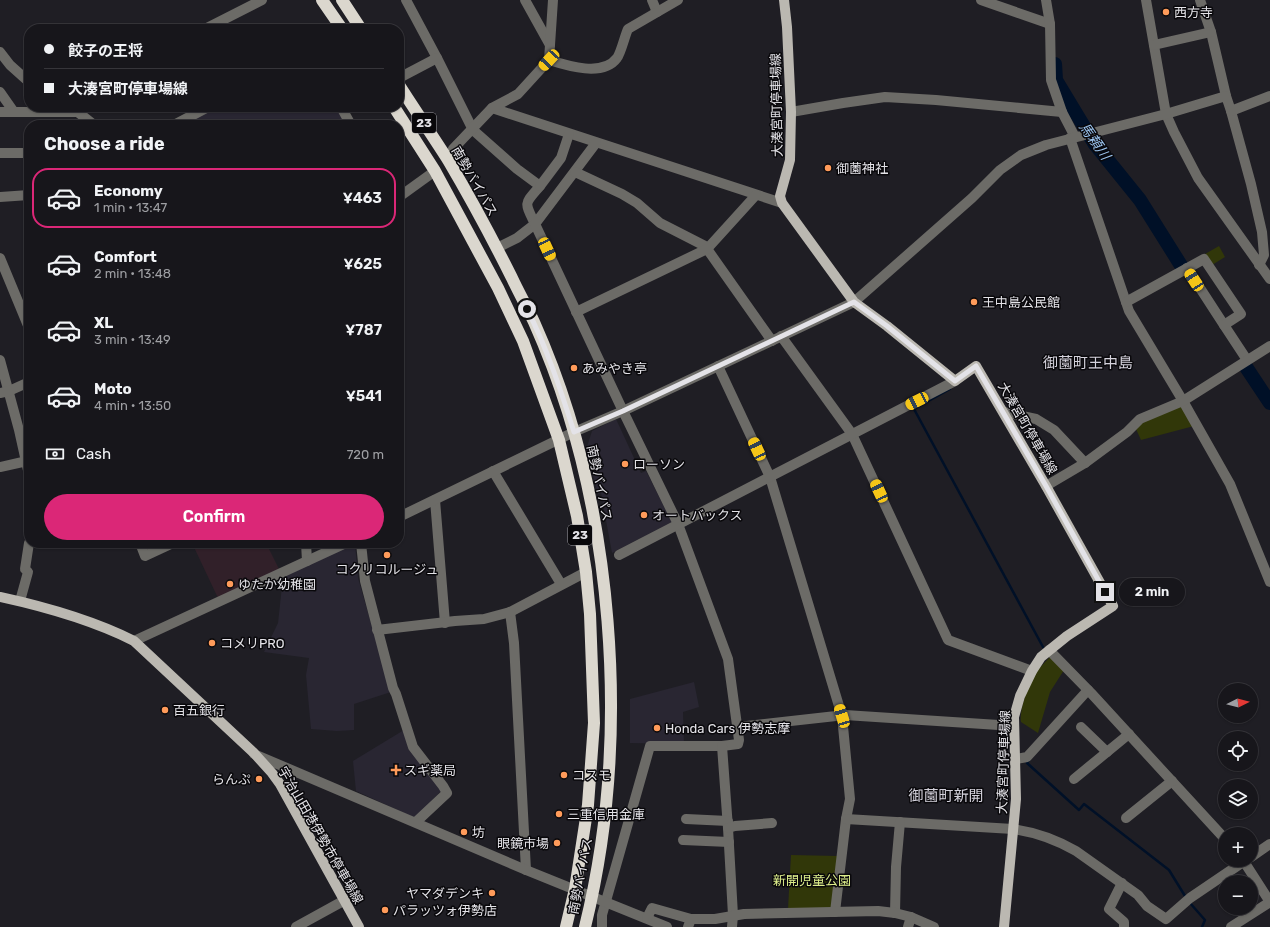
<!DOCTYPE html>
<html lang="en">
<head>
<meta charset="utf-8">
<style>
	:root { --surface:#17161b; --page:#201f24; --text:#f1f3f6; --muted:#9e9fa3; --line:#36353a; --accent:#db2777 }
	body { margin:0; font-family:Rubik,"Noto Sans JP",sans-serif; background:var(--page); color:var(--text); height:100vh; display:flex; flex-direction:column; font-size:15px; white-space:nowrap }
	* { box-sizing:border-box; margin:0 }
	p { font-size:13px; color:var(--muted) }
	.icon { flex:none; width:22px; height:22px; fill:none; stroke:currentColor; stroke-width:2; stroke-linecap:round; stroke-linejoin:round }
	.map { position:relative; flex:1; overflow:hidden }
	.details { position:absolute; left:24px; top:120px; width:380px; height:428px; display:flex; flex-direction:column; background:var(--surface); border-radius:16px; box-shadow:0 1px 3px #0004,0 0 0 1px var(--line) }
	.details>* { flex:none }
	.hud { position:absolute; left:24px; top:24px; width:380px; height:88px; border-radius:16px; box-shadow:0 1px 3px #0004,0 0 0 1px var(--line); display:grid; align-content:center; height:88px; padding:0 20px; background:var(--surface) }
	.needle { width:26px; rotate:84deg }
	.fabs { position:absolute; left:1218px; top:683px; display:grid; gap:8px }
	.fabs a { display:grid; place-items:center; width:40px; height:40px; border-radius:50%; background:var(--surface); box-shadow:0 1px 3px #0004,0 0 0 1px var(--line); font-size:20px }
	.end { position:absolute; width:18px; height:18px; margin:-9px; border:5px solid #e4e3e8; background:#111; box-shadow:0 0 0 2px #111 }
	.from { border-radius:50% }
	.bubble { position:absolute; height:28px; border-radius:14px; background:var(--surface); box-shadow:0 1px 3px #0004,0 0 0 1px var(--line); font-size:13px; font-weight:600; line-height:28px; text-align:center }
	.car { position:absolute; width:12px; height:24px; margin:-12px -6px; border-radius:5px; box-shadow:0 0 3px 1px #0007; background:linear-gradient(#f5c518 24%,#345 0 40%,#f5c518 0 76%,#345 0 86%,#f5c518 0) }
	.hud b { display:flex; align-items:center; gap:14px; height:38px; font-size:15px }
	.hud b+b { border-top:1px solid var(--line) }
	.hud i { width:10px; height:10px; background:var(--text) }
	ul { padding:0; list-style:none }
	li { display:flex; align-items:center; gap:12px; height:60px; margin:0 8px 6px; padding:0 12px; border:2px solid transparent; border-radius:16px }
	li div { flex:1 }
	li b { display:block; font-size:15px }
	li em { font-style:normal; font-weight:600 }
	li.selected { border-color:var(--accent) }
	li>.icon { width:36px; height:36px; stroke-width:1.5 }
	h2 { padding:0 20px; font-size:18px; line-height:48px }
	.pay { display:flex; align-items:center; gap:10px; height:44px; padding:0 20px; font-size:15px }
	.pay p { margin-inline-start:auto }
	.primary-button { display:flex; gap:8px; margin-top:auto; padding:8px 20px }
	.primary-button a { flex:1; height:46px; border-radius:24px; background:var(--accent); color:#fff; font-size:16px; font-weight:600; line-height:46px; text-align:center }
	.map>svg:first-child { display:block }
</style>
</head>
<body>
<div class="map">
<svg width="1270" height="927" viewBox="0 0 1270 927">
	<rect width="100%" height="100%" fill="#1f1e24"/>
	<g fill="#292632">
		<path d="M215 107H338L347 125H182Z"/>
		<path d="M616 419 640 471 641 473 646 471 672 522 612 553 601 493 598 494 586 450 592 431Z"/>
		<path d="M355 543 358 578 391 692 354 704V730L337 731 311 729 306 675 309 658 264 652 278 623 283 577Z"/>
		<path d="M694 682 699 707 683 712 684 744 630 743V699Z"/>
		<path d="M404 730 442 790 415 818 356 791 353 761Z"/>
	</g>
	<path fill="#312029" d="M192 543H266L279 569 218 598Z"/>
	<g fill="#313709">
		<path d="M1219 246 1225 257 1212 265 1205 254Z"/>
		<path d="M1182 405 1194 426 1141 440 1136 429 1143 419Z"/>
		<path d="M1050 657 1064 670 1050 692 1038 733 1021 722C1019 711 1029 682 1035 674 1039 668 1045 662 1050 657Z"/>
		<path d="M791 855 838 856 832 908 788 909Z"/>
	</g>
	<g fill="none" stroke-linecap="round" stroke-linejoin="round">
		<g stroke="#001027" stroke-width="2.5">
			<path d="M950 389 914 409 1043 647"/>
			<path d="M1029 760 1027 763 1079 810 1084 804 1169 870 1185 896"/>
			<path d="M1190 903 1205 920 1202 927"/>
		</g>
		<g stroke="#001027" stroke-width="14">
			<path d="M1055 64 1056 80 1094 143 1140 200 1182 267"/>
			<path d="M1246 367 1270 403"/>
		</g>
		<g stroke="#6c6b67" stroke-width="10">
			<path d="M406 0 437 58 473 130 517 169 540 186C524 205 524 201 535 224L517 238 497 248"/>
			<path d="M525 0 550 45"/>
			<path d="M652 0 657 12"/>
			<path d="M981 0 1050 24"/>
			<path d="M1146 0 1166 114 1174 132 1198 178 1270 279"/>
			<path d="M1200 0 1211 32 1226 96"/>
			<path d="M205 29 262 0"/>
			<path d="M1154 45 1211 32"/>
			<path d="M0 52 10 65 29 82"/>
			<path d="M549 60C568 66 603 77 617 58 621 53 625 35 628 29L678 0"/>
			<path d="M399 78 437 58"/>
			<path d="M0 92 14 112"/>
			<path d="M341 107 351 125"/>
			<path d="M492 108 782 203"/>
			<path d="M74 109 94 125"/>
			<path d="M1231 111 1251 184 1262 232 1264 255 1259 265"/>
			<path d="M0 112H80"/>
			<path d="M791 112 843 103 885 97 936 100 1062 112 1051 80 1050 24 1046 0"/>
			<path d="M1062 112 1075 137"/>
			<path d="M174 125 208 107"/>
			<path d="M1070 138 1129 311 1183 401 1230 484 1270 582"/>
			<path d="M596 143 535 224 623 411 678 524 728 659 739 740 738 744 722 746H650L602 915V927"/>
			<path d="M0 153H29"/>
			<path d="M448 161 453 149 492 108 518 94 549 60 553 0"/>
			<path d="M575 172 622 194 637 203 660 223 705 246 772 341"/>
			<path d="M540 186 561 158 569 134"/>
			<path d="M0 197 29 195"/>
			<path d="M399 197 435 171"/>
			<path d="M0 258 29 328"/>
			<path d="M1187 268 1224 325"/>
			<path d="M1126 302 1204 259 1241 314 1224 325 1247 360"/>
			<path d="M576 312 707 249 756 195"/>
			<path d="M781 336 852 434 948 640 1032 671"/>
			<path d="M0 360 19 430 29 475"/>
			<path d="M718 366 770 477 842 716 850 799 846 819 835 912"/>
			<path d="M0 393 9 391 29 382"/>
			<path d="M1004 412 1036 419 1054 430 1085 463"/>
			<path d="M0 467 27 461"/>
			<path d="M493 471 561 584"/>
			<path d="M1046 486 1085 463 1127 432 1140 419 1183 401 1270 346"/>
			<path d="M435 500 445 623"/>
			<path d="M399 517 574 432 623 411 854 302 972 198 1000 170 1021 155 1046 145 1166 114 1226 96 1231 111 1270 96"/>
			<path d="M140 543 145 556 173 543"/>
			<path d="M306 543 307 561"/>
			<path d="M361 543 365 581 393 688 396 694 413 747 443 786 447 793 416 822"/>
			<path d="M619 555 955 381"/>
			<path d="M20 601 28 572 25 569 29 543"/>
			<path d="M510 612 514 643 526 870"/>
			<path d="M377 630 455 621 484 619 510 612 586 572"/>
			<path d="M134 641 346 543"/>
			<path d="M1049 650 1091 693 1225 839"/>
			<path d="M738 727 845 715 1014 726"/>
			<path d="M1081 727 1107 752"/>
			<path d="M722 746 728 828 733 915 732 927"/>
			<path d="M254 754 526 870 667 927"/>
			<path d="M1016 759 1027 757 1088 690"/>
			<path d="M1074 779 1129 734"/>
			<path d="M1126 818 1172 781"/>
			<path d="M686 819 728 821"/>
			<path d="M846 819 1013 829C1034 832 1057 840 1076 851L1138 895 1147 906 1166 919 1190 898 1246 860"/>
			<path d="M728 828 735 826 772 823"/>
			<path d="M683 840 729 842"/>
			<path d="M1251 857 1270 844"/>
			<path d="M1243 860 1270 902"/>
			<path d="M1122 883 1109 909 1124 922V927"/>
			<path d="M895 913 896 867 900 822"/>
			<path d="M647 918 652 908 691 919"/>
			<path d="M296 927 345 900"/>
			<path d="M688 927 691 919H715L744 914 878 911 895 913 911 917 934 927"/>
			<path d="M908 927 911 917"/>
			<path d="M1231 927 1270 902"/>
		</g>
		<g stroke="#bbb8b1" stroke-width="10">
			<path d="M784 0 787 27 791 112 790 160 780 196 782 203 854 302 887 326 955 381 976 366 1046 486 1113 606 1067 636 1041 657 1032 671 1020 696 1014 717 1016 799 1004 927"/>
			<path d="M0 597C46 607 92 620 134 641L254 753 272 773 280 784 359 927"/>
		</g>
		<g stroke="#dbd7ce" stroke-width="12">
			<path d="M322 0 342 29"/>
			<path d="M342 0 361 29"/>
			<path d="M399 85C415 110 432 135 448 160 471 199 492 238 512 278 519 293 527 307 534 322 615 503 632 736 585 927"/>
			<path d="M394 107 435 171 498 288 523 341 559 440 577 516 586 572 590 614 594 723 588 805 575 889 566 927"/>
		</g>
	</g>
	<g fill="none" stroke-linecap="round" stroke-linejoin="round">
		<path stroke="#e4e3e8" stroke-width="5" d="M527 309C547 348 561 391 574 432L623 411 854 302 887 326 955 381 976 366 1046 486 1105 592"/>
	</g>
	<g fill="#ff9b5a" stroke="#09080b" stroke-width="1.5">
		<circle cx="1166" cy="12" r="4"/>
		<circle cx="828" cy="168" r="4"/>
		<circle cx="974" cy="302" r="4"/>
		<circle cx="574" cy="368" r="4"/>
		<circle cx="625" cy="464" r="4"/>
		<circle cx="644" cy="515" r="4"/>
		<circle cx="387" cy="555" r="4"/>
		<circle cx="230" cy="584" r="4"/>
		<circle cx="212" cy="643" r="4"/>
		<circle cx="165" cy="710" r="4"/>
		<circle cx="657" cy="728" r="4"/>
		<path d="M394 764h4v4h4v4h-4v4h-4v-4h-4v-4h4z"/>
		<circle cx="564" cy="775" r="4"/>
		<circle cx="259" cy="779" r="4"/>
		<circle cx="559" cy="814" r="4"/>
		<circle cx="464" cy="832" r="4"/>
		<circle cx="557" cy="843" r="4"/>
		<circle cx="492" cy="893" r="4"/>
		<circle cx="385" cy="910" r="4"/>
	</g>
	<g text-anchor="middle" stroke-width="3" stroke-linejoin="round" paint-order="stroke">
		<g fill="#09080b" stroke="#a2a1a6" stroke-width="1">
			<rect x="412" y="113" width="24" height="20" rx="3"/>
			<rect x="568" y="525" width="24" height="20" rx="3"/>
		</g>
		<g font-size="12" font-weight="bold" fill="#e4e3e8">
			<text x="424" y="127">23</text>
			<text x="580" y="539">23</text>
		</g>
		<g font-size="13" fill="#e4e3e8" stroke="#09080b" text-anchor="start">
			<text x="1174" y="17">西方寺</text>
			<text x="836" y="173">御薗神社</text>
			<text x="982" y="307">王中島公民館</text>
			<text x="582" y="373">あみやき亭</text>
			<text x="633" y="469">ローソン</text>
			<text x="652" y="520">オートバックス</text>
			<text x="387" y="574" text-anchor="middle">コクリコルージュ</text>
			<text x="238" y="589">ゆたか幼稚園</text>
			<text x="220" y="648">コメリPRO</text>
			<text x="173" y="715">百五銀行</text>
			<text x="665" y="733">Honda Cars 伊勢志摩</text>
			<text x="404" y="775">スギ薬局</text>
			<text x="572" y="780">コスモ</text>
			<text x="251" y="784" text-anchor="end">らんぷ</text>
			<text x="567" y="819">三重信用金庫</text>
			<text x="472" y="837">坊</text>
			<text x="549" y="848" text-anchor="end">眼鏡市場</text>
			<text x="484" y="898" text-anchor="end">ヤマダデンキ</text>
			<text x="393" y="915">パラッツォ伊勢店</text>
		</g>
		<g font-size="13" fill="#e4e3e8" stroke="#09080b">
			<text transform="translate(776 105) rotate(-91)" y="5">大湊宮町停車場線</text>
			<text transform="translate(475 181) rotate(60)" y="5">南勢バイパス</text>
			<text transform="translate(1028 428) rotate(60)" y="5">大湊宮町停車場線</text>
			<text transform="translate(600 483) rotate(78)" y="5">南勢バイパス</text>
			<text transform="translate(1003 762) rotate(-88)" y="5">大湊宮町停車場線</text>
			<text transform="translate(321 835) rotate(60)" y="5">宇治山田港伊勢市停車場線</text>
			<text transform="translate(580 876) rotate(-79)" y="5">南勢バイパス</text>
		</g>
		<g font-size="13" fill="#ddee8b" stroke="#09080b">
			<text x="812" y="885">新開児童公園</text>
		</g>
		<g font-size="14" font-style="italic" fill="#9dc6f1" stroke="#09080b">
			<text transform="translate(1095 141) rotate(55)" y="5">馬頼川</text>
		</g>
		<g font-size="15" fill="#d4d2dc" stroke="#09080b">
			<text x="1088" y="368">御薗町王中島</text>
			<text x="946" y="801">御薗町新開</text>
		</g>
	</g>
</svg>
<div class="fabs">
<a><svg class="needle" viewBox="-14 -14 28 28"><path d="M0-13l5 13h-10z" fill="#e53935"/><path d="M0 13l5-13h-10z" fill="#9e9fa3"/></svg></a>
<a><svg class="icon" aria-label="locate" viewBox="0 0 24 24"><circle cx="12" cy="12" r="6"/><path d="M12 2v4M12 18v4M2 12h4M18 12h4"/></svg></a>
<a><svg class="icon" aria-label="layers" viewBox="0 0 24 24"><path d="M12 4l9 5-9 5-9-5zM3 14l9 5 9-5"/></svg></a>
<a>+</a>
<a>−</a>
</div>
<i class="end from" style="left:527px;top:309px"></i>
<i class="end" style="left:1105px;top:592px"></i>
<div class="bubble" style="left:1119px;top:578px;width:66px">2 min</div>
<i class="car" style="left:549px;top:60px;rotate:223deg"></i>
<i class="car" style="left:547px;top:249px;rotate:155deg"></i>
<i class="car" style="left:1194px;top:280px;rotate:327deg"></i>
<i class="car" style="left:917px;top:401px;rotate:243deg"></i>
<i class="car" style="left:757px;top:449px;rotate:335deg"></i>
<i class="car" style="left:879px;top:491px;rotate:335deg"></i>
<i class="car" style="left:842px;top:716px;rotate:343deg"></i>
<div class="hud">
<b><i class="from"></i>餃子の王将</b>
<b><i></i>大湊宮町停車場線</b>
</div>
<section class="details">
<h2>Choose a ride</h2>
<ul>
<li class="selected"><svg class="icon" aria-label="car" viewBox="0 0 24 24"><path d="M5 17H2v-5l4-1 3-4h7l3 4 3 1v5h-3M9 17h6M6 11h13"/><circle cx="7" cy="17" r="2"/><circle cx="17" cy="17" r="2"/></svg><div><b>Economy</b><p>1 min · 13:47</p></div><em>¥463</em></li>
<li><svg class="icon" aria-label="car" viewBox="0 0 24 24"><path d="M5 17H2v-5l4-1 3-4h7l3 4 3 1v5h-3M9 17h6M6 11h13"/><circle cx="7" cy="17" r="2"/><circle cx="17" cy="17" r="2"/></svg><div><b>Comfort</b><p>2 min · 13:48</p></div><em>¥625</em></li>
<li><svg class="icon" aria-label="car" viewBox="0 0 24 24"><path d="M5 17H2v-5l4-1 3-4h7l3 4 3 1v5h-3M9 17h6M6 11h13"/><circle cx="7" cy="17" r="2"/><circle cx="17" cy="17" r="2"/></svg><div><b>XL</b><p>3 min · 13:49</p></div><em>¥787</em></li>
<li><svg class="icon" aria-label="car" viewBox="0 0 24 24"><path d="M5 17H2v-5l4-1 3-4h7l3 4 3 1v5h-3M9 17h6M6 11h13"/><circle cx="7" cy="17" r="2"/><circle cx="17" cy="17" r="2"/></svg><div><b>Moto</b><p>4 min · 13:50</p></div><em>¥541</em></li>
</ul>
<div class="pay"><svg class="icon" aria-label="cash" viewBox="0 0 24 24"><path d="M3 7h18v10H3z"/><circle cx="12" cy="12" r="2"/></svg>Cash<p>720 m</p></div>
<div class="primary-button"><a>Confirm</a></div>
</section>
</div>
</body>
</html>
